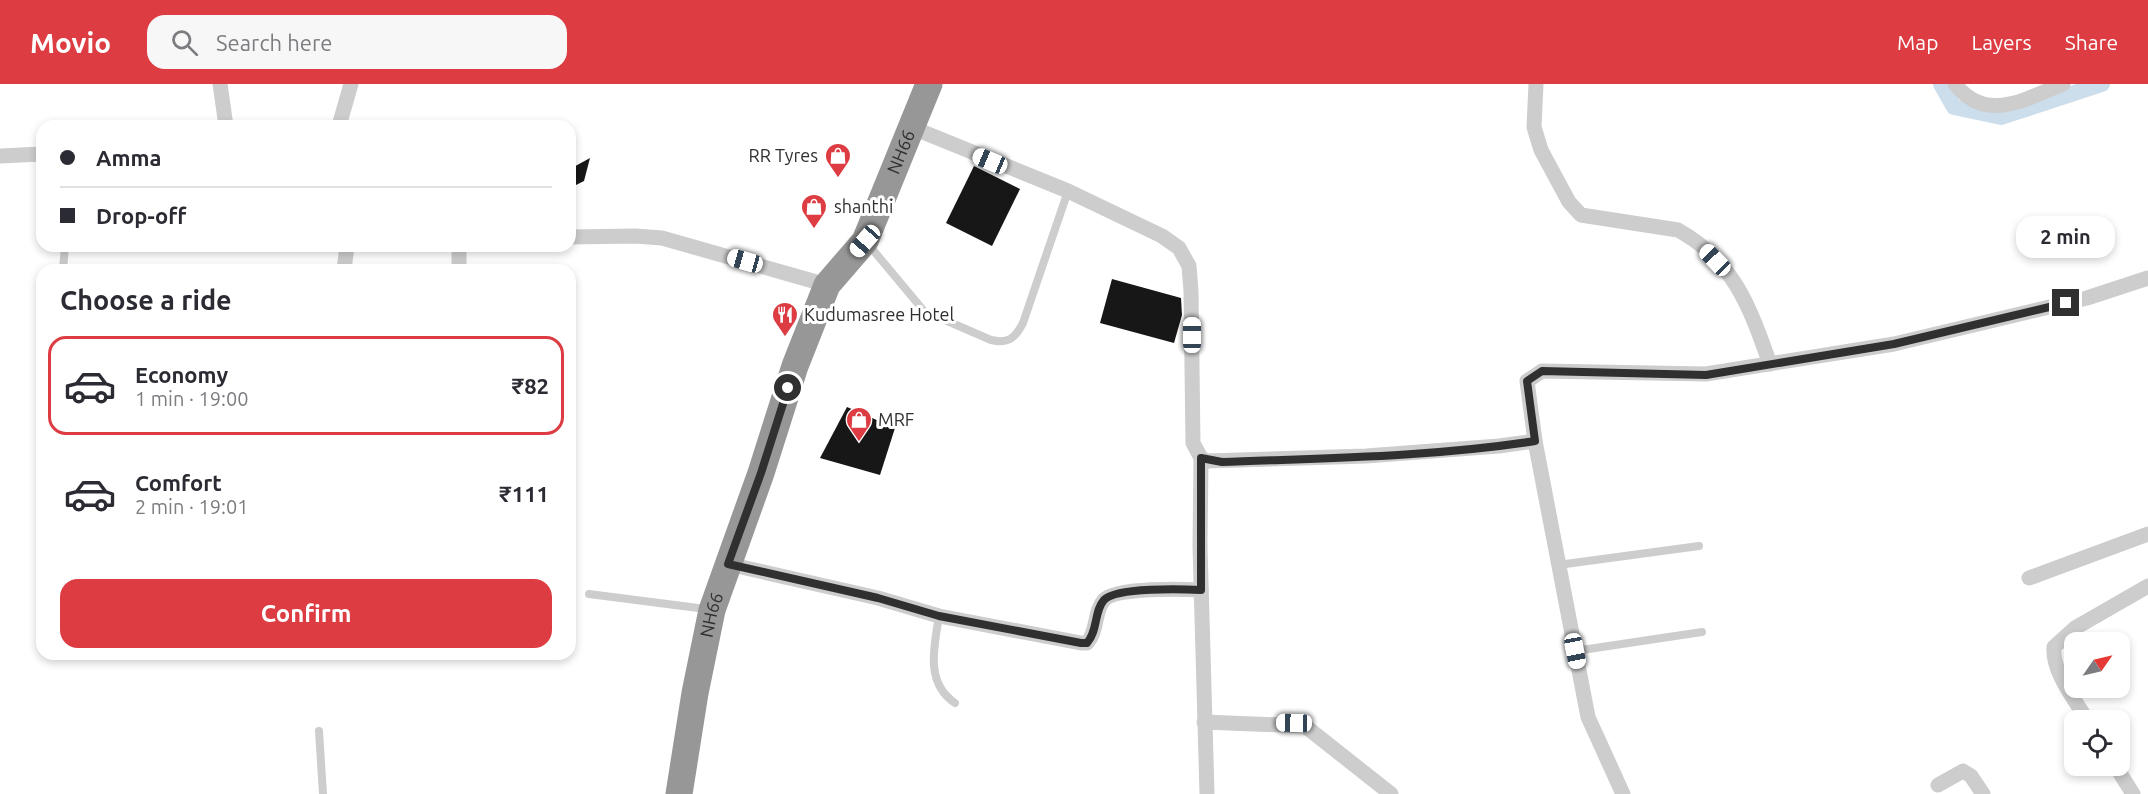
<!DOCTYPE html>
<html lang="en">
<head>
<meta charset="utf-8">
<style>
	:root { --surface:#fff; --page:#f7f7f7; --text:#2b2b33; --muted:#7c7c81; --line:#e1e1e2; --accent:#dc3c42 }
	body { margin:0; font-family:Ubuntu,sans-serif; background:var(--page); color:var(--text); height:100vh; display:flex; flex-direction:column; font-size:22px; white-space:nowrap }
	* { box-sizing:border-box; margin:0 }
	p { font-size:20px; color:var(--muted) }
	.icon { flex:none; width:33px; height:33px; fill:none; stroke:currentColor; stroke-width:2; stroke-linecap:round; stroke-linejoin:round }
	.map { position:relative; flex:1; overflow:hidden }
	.side { position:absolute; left:36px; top:180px; width:540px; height:396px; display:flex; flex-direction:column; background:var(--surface); border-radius:18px; box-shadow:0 3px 9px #0003 }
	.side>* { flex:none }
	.banner { position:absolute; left:36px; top:36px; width:540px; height:132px; border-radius:18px; box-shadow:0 3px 9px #0003; display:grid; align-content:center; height:132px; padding:0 24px; background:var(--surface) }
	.needle { width:39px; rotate:56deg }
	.fabs { position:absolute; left:2064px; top:548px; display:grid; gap:12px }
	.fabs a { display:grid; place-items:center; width:66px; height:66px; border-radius:12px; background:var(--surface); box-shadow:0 3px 9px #0003; font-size:30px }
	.end { position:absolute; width:27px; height:27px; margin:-14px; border:8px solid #303030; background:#fff; box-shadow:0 0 0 3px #fff }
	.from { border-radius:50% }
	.bubble { position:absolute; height:42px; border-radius:18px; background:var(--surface); box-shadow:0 3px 9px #0003; font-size:20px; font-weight:600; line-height:42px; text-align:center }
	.car { position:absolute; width:18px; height:36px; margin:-18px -9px; border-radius:8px; box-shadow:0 0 4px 2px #0007; background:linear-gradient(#fff 24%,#345 0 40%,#fff 0 76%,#345 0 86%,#fff 0) }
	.banner b { display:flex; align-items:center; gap:21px; height:57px; font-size:22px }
	.banner b+b { border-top:2px solid var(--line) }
	.banner i { width:15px; height:15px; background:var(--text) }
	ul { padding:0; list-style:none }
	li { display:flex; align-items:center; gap:18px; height:99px; margin:0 12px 9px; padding:0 12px; border:3px solid transparent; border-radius:18px }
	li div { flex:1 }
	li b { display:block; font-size:22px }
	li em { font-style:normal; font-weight:600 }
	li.on { border-color:var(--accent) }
	li>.icon { width:54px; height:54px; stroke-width:1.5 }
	h2 { padding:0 24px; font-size:27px; line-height:72px }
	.primary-button { display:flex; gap:12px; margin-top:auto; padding:12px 24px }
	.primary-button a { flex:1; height:69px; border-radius:18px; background:var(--accent); color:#fff; font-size:24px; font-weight:600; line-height:69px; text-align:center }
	header { display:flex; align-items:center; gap:36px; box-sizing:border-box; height:84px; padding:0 30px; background:var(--accent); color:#fff }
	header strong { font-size:28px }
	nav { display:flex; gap:33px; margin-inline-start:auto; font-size:21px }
	.search { width:420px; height:54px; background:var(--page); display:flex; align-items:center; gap:15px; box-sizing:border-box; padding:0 21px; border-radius:18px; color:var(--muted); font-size:22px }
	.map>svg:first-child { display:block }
</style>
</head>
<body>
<header>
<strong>Movio</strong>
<div class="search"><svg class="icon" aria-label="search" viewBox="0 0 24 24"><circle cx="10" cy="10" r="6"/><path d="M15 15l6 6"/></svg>Search here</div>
<nav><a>Map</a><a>Layers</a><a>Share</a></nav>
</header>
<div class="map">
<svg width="2148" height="710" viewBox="0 0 2148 710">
	<rect width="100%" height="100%" fill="#fff"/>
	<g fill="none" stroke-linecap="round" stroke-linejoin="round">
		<path stroke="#ccddeb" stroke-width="16" d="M1941 0 1954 23 2001 33 2102 0"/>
	</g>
	<g fill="#171717">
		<path d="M590 74 584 97 570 104V85Z"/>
		<path d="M974 82 1020 105 992 162 946 139Z"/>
		<path d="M1112 195 1181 214 1182 231 1174 259 1100 239Z"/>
		<path d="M847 323 895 344 880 391 820 374Z"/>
	</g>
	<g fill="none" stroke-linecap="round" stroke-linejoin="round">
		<g stroke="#cdcdcd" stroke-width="8">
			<path d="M868 160 924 227 991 256C1009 260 1015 254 1023 239L1068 107"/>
			<path d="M63 186 65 162"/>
			<path d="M1558 481 1699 462"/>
			<path d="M589 510 706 525"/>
			<path d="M939 532C934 563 925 599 955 619"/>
			<path d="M1575 567 1702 548"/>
			<path d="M319 647 323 710"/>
		</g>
		<g stroke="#cdcdcd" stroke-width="15">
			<path d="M220 0 226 42"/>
			<path d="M1536 0 1534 43 1541 66 1569 118 1581 131 1678 146C1734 177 1750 224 1770 280"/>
			<path d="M1955 0C1986 40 2025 15 2063 0"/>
			<path d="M339 42 351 0"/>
			<path d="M913 44 1068 107 1162 152 1179 164 1189 182 1191 207 1193 359 1201 374 1207 377 1366 372 1499 362 1535 357 1527 297 1542 287 1706 290 1894 260 2087 214 2148 194"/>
			<path d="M0 72 42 70"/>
			<path d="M570 153 635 152 662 154 827 201"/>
			<path d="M459 162V186"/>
			<path d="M344 186 347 162"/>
			<path d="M1535 357 1588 633 1623 710"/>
			<path d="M1201 374 1200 462 1207 710"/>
			<path d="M728 480 878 514 939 532 1081 559H1087C1098 547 1094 527 1104 516 1116 503 1183 505 1201 506"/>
			<path d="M2029 494 2148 450"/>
			<path d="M2087 636C2074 614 2052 588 2054 563L2075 544 2148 502"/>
			<path d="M1204 638 1305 642 1391 710"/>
			<path d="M2115 681 2133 710"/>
			<path d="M1938 701 1963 687 1971 692 1983 710"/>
		</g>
		<path stroke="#979797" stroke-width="27" id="s1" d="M679 710 695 609 712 526 761 389 795 282 827 201 865 157 929 0"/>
	</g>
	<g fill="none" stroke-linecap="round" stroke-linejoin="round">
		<path stroke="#303030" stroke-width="8" d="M788 304 761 389 728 480 878 514 939 532 1081 559H1087C1098 547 1094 527 1104 516 1116 503 1183 505 1201 506V374L1222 378C1326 374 1432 373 1535 357L1527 297 1542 287 1706 291 1894 260 2066 219"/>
	</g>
	<defs>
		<symbol id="shop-pin" viewBox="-11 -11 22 30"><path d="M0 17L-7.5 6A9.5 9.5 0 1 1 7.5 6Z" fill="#dc3c42" stroke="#fff"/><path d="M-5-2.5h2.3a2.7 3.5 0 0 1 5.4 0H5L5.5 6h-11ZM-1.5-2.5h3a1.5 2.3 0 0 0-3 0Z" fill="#fff"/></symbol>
		<symbol id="restaurant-pin" viewBox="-11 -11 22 30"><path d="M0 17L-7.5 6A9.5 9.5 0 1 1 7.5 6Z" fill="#dc3c42" stroke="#fff"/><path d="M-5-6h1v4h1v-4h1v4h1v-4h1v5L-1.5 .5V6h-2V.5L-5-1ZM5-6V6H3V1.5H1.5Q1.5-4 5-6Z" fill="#fff"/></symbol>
	</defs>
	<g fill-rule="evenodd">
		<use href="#shop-pin" x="823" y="57" width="30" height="40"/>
		<use href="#shop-pin" x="799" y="108" width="30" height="40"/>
		<use href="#restaurant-pin" x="770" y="216" width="30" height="40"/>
		<use href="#shop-pin" x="844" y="321" width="30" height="40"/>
	</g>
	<g text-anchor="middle" stroke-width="6" stroke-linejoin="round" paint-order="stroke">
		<g font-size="18" fill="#303030" stroke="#fff">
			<text dy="6" stroke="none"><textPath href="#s1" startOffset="686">NH66</textPath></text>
			<text dy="6" stroke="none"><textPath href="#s1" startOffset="182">NH66</textPath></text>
		</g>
		<g font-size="18" fill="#303030" stroke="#fff" text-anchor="start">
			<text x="818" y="78" text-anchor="end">RR Tyres</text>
			<text x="834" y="129">shanthi</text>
			<text x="804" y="237">Kudumasree Hotel</text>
			<text x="878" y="342">MRF</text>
		</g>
	</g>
</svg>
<div class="fabs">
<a><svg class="needle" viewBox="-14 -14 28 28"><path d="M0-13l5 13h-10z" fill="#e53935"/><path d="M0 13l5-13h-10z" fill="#7c7c81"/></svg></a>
<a><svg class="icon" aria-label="locate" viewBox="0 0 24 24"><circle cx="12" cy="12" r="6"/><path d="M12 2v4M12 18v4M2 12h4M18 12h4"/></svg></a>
</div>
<i class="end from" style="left:788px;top:304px"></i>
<i class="end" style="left:2066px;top:219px"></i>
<div class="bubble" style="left:2016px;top:132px;width:99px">2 min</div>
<i class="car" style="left:990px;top:77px;rotate:293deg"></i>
<i class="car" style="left:865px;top:157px;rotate:221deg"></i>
<i class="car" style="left:1715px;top:176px;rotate:316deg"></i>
<i class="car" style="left:745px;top:177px;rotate:286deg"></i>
<i class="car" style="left:1192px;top:251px;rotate:0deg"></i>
<i class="car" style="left:1575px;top:567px;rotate:169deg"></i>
<i class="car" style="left:1294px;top:639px;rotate:271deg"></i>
<div class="banner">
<b><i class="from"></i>Amma</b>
<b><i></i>Drop-off</b>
</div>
<section class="side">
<h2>Choose a ride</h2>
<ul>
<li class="on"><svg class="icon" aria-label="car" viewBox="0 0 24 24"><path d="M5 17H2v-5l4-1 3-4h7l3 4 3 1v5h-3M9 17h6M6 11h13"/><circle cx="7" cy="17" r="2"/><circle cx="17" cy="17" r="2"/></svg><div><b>Economy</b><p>1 min · 19:00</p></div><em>₹82</em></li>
<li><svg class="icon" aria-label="car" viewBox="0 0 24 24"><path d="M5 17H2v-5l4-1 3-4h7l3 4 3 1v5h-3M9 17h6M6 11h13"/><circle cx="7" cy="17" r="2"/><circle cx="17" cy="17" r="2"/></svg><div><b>Comfort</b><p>2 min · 19:01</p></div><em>₹111</em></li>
</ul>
<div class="primary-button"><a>Confirm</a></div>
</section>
</div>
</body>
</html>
